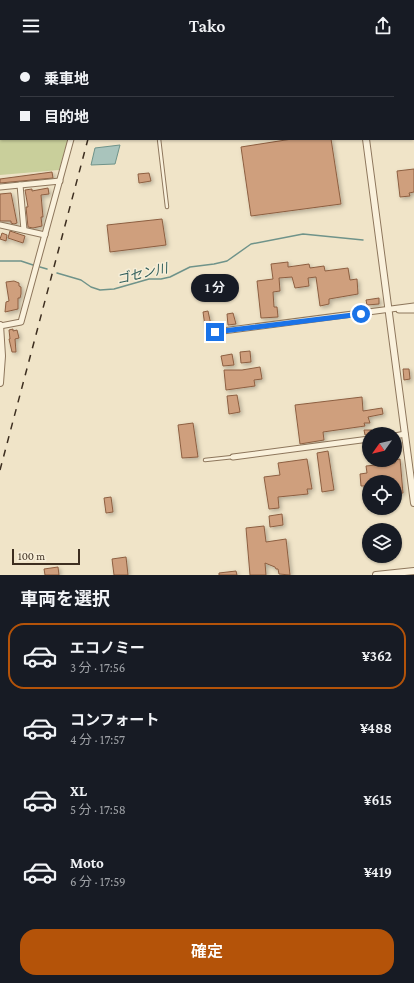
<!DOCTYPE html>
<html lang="ja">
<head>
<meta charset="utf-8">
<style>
	:root { --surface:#171b24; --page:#20242c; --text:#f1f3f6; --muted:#9ea1a6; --line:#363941; --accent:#b45309 }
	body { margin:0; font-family:"Crimson Pro","Noto Sans JP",serif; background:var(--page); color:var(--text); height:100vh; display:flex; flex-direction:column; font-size:15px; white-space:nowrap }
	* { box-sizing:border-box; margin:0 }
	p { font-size:13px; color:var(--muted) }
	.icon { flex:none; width:22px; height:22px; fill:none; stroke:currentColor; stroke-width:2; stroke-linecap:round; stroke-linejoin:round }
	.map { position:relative; height:523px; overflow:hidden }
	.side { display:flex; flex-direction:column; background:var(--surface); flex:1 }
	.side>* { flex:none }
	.top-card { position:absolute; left:0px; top:0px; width:414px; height:88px; box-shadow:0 1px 3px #0004; display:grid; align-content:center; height:88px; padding:0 20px; background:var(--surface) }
	.needle { width:26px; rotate:236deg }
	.tools { position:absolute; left:362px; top:375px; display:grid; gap:8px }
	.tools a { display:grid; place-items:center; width:40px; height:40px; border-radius:50%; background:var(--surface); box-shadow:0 1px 3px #0004; font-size:20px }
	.scale { position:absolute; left:12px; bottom:10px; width:68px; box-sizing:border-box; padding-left:4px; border:2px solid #3d2e20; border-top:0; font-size:11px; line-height:14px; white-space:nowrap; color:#3d2e20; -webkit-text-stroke:3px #f7eed8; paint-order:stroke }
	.end { position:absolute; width:18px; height:18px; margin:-9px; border:5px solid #1a73e8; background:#fff; box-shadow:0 0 0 2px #fff }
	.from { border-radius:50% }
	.bubble { position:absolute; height:28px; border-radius:14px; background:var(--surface); box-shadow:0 1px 3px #0004; font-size:13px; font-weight:600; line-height:28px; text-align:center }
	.top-card b { display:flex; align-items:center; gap:14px; height:38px; font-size:15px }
	.top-card b+b { border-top:1px solid var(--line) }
	.top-card i { width:10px; height:10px; background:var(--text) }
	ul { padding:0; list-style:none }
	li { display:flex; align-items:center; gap:12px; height:66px; margin:0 8px 6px; padding:0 12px; border:2px solid transparent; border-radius:16px }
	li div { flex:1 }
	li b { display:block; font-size:15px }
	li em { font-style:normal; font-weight:600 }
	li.active { border-color:var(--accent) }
	li>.icon { width:36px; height:36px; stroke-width:1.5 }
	h2 { padding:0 20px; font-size:18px; line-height:48px }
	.action { display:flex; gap:8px; margin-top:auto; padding:8px 20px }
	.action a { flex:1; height:46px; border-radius:16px; background:var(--accent); color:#fff; font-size:16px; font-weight:600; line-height:46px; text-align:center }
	header { display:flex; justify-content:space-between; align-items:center; height:52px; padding:0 20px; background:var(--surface); font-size:18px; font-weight:600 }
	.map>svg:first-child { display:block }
</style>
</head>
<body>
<header><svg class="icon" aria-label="menu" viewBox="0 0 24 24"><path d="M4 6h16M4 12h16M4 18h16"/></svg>Tako<svg class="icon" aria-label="share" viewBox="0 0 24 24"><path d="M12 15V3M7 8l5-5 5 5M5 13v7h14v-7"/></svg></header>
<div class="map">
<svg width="414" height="523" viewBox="0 0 414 523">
	<defs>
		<filter id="shadow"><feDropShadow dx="2" dy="2" stdDeviation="2" flood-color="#0004"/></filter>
	</defs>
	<rect width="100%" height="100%" fill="#f0e4c8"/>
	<path fill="#c9cf9b" d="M0 77H1V87H68L59 118 0 123Z"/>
	<path fill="#a9c4bc" stroke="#6f938a" d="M120 93 115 112 91 113 95 96Z"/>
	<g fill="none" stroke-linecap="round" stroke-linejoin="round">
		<g stroke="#6f938a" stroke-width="1.5">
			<path d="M0 209H21L33 213"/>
			<path d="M40 215 47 217"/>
			<path d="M57 221 81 228 91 235 100 238 114 237 149 227H161L170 225 190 215 214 212 227 209 251 192 303 182 363 188"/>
		</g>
	</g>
	<g fill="#cf9f7d" stroke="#8d5f41" filter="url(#shadow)">
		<path d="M292 87H331L341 152 251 164 241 95Z"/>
		<path d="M414 117V140L409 141 410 144 400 145 397 119Z"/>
		<path d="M52 120 53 126 0 131V127Z"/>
		<path d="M149 121 151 129 139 131 138 122Z"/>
		<path d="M48 136 49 142 41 143 43 165H41L42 174 33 176 28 175 26 155H28L25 138 32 137V139Z"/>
		<path d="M11 141 17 171 14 172 11 171V169H0V142Z"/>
		<path d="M162 167 166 193 110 200 107 173Z"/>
		<path d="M10 179 25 184 23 191 8 186Z"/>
		<path d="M2 181 7 183 6 189 0 187Z"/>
		<path d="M288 210V215L309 212 310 216 324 214 325 219 348 216 350 228 357 227 358 242 329 247V252L320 254 316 225 308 226 309 234 295 236 292 225 279 226 280 239 273 240 274 255H277L278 265 261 266 257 229 273 227 271 212Z"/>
		<path d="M14 229 19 231V234L21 235V242L20 246H18V257L5 260 6 250 9 249 6 230Z"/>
		<path d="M379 246V252L367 253 366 248Z"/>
		<path d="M208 259 211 273 205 274 203 260Z"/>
		<path d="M233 261 236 272 228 273 227 262Z"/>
		<path d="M13 277V279L17 278 19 286 15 287 16 300H12L9 287H10L9 278Z"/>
		<path d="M250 299 251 310 241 311 240 300Z"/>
		<path d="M232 302 234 313 223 314 221 304Z"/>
		<path d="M260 315 262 327 254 328 255 334 226 338 224 318H242Z"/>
		<path d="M403 317H409L410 327 404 328Z"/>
		<path d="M237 343 240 360 229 362 227 344Z"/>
		<path d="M362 345 363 359 382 356 383 362 368 365 370 371H364L365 374 323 380 324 388 300 392 295 353Z"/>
		<path d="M193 371 198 405 182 406 178 373Z"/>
		<path d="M364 378H372V382L365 383Z"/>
		<path d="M328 399 334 438 322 440 317 401Z"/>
		<path d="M307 407 312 437H307L308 442 278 445 279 456 269 457 264 425 280 423 278 411Z"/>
		<path d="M400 407 403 441 395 442V430H369V440H367L366 434H361L360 422 367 421 366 414 395 411V408Z"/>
		<path d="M111 445 113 460 106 461 104 446Z"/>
		<path d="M282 462 283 473 270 475 269 464Z"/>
		<path d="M264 474 266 490 286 487 290 523 279 522 278 517H276L275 515 265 511 266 523H250L246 476Z"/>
		<path d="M126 505 128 523H114L112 507Z"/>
		<path d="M58 515 59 523H45L44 517Z"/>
		<path d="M236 519 237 523H219V521Z"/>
	</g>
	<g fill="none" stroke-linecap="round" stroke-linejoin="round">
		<defs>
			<g id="service">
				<path d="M159 87 167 155"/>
				<path d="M205 408 233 405"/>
			</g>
			<g id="minor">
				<path d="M37 0V1"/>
				<path d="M217 0V1"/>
				<path d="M94 1 95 0"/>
				<path d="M0 24H1"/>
				<path d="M0 58H1"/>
				<path d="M20 133 24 178"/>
				<path d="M0 135 60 129"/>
				<path d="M0 173 45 183"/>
				<path d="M399 258H414"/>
				<path d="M0 274 21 270 71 87"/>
				<path d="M215 280 414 254"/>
				<path d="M395 384 405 382"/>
				<path d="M233 405 369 387"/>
			</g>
			<g id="tertiary">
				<path d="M355 0V1"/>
				<path d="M366 87 414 451"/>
				<path d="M0 273 2 304 0 331"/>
				<path d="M376 523 414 519"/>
			</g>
		</defs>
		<use href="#service" stroke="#8d765c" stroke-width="4.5"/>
		<use href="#minor" stroke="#8d765c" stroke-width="7"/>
		<use href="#tertiary" stroke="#8d765c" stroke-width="8"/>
		<use href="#service" stroke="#faf1dc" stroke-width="2.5"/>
		<use href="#minor" stroke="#faf1dc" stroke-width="5"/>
		<use href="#tertiary" stroke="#faf1dc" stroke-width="6"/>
		<g stroke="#3d2e20" stroke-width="1.5" stroke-dasharray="7 7" stroke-linecap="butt">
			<path d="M112 1V0"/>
			<path d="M0 418 88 87"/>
		</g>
	</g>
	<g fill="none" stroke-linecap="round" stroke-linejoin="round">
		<path stroke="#1a73e8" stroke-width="5" d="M215 280 361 262"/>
	</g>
	<g text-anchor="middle" stroke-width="3" stroke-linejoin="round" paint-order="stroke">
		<g font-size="13" font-style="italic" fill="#2f5d5a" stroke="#f7eed8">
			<text transform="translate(142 221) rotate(-13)" y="5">ゴセン川</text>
		</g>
	</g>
</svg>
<div class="tools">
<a><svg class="needle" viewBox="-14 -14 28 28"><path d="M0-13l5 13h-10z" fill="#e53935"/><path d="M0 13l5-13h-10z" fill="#9ea1a6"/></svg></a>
<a><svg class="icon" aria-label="locate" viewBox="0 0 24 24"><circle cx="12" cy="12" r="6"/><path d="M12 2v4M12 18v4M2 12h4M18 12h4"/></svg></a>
<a><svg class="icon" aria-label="layers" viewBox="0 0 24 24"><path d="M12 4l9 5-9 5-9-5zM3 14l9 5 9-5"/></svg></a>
</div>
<div class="scale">100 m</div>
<i class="end from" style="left:361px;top:262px"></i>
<i class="end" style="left:215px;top:280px"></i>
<div class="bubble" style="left:191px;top:222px;width:48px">1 分</div>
<div class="top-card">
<b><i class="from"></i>乗車地</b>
<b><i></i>目的地</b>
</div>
</div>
<section class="side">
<h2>車両を選択</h2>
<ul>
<li class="active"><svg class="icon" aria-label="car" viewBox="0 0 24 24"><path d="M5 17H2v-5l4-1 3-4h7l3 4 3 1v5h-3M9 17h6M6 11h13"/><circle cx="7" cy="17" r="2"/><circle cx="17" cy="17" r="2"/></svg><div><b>エコノミー</b><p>3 分 · 17:56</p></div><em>¥362</em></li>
<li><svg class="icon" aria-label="car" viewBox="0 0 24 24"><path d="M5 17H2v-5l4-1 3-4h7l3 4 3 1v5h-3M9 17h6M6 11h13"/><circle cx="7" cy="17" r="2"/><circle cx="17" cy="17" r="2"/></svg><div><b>コンフォート</b><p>4 分 · 17:57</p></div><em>¥488</em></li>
<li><svg class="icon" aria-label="car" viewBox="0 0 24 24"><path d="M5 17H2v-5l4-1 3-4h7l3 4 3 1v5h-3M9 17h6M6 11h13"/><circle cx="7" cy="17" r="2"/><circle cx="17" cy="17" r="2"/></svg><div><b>XL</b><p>5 分 · 17:58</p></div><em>¥615</em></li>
<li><svg class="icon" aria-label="car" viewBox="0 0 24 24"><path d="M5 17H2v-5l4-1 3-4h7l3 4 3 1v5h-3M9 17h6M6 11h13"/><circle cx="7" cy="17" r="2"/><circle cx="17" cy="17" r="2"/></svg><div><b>Moto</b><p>6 分 · 17:59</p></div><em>¥419</em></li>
</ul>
<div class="action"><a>確定</a></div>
</section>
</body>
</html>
